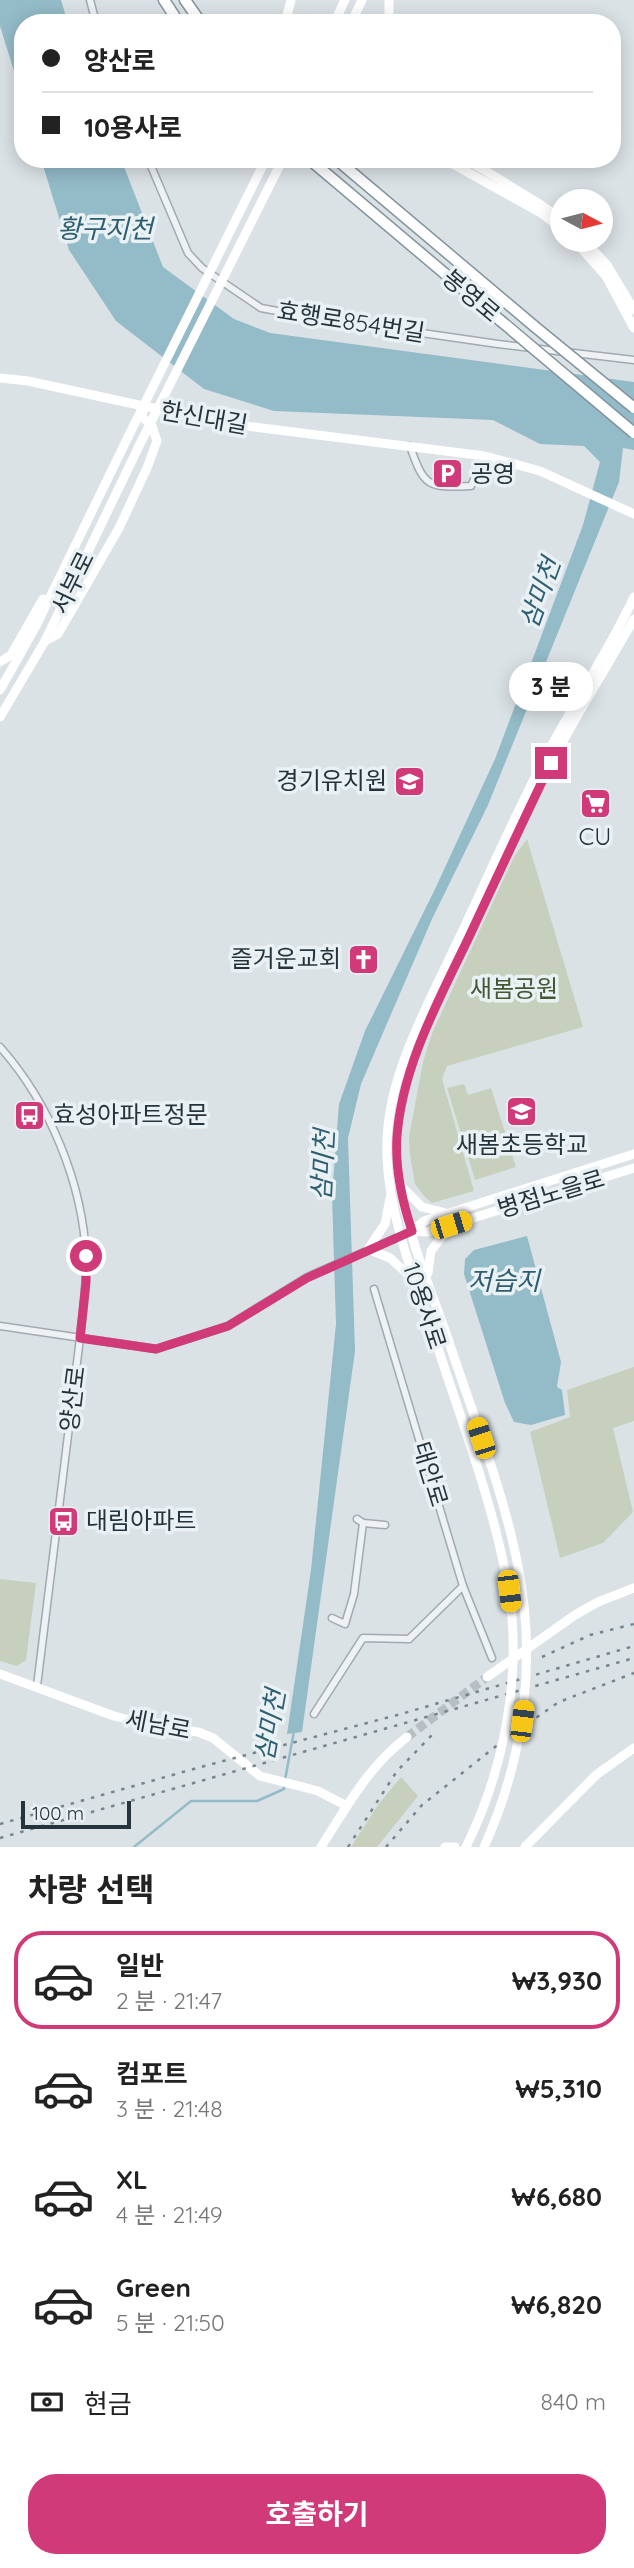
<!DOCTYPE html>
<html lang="ko">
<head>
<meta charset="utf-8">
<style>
	:root { --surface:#fff; --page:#f6f6f6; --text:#222; --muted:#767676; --line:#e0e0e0; --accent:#d13a78 }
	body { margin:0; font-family:Quicksand,"Noto Sans KR",sans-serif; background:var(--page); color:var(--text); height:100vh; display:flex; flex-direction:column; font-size:26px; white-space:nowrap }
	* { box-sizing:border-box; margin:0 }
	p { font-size:23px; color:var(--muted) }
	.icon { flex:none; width:38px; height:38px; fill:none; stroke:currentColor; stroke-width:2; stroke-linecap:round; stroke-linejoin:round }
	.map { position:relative; height:1847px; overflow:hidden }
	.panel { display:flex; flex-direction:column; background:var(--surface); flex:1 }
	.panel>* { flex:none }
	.guide { position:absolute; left:14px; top:14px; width:607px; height:154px; border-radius:28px; box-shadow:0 4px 18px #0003; display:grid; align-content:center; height:154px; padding:0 28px; background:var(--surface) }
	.needle { width:46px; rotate:97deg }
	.controls { position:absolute; left:550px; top:189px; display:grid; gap:14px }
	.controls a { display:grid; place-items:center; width:63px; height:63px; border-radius:50%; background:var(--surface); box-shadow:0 4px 18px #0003; font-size:35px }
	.scale { position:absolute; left:21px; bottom:18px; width:110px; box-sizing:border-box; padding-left:7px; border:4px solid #25343c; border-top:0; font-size:19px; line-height:24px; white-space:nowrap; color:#25343c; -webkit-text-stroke:5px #eaf1f4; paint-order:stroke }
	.end { position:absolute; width:32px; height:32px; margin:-16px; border:9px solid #d13a78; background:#fff; box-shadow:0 0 0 4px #fff }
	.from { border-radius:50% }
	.bubble { position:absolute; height:49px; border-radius:24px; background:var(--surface); box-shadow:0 4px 18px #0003; font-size:23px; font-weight:700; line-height:49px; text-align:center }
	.car { position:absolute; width:21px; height:42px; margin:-21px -10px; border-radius:9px; box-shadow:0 0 5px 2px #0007; background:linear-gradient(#f5c518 24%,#345 0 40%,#f5c518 0 76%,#345 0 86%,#f5c518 0) }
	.guide b { display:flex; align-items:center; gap:24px; height:66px; font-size:26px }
	.guide b+b { border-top:2px solid var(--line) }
	.guide i { width:18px; height:18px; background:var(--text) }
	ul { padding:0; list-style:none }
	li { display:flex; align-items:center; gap:21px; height:98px; margin:0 14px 10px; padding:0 14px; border:4px solid transparent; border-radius:28px }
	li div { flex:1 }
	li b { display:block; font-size:26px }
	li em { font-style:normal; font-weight:700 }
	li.on { border-color:var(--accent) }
	li>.icon { width:63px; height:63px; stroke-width:1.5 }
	h2 { padding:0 28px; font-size:32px; line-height:84px }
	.pay { display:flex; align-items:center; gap:18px; height:77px; padding:0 28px; font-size:26px }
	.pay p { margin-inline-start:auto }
	.cta { display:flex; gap:14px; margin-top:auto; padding:14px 28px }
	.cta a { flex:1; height:80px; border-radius:28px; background:var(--accent); color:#fff; font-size:28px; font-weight:700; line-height:80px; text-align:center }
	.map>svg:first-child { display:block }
</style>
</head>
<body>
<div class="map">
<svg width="634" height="1847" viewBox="0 0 634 1847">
	<rect width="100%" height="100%" fill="#dbe2e6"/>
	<g fill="#c6d0bc">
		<path d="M527 839 583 1027 447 1066 442 1079 474 1191 432 1203 424 1196 415 1184 410 1155 409 1137 423 1062 433 1031 514 857Z"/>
		<path d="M464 1084 468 1095 491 1088 516 1167 475 1180 447 1088Z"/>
		<path d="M634 1367V1421L613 1428 633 1512 603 1543 560 1558 530 1432 570 1417 567 1390Z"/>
		<path d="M0 1579 36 1583 26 1660 17 1666 0 1661Z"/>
		<path d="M401 1777 418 1796 377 1847H351L378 1805Z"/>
	</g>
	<g fill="#94bbc8">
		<path d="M0 0H61L68 23H23V100L0 26Z"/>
		<path d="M41 159H121L163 267 234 319 270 333 634 382V450L623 448 619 482 488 805 432 919 361 1084 348 1138 355 1351 302 1732 287 1734 311 1570 336 1324 332 1195 339 1104 365 1031 436 887 495 759 583 525 600 462 584 446 540 444 493 420 274 411 204 389 116 321 69 250Z"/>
		<path d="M527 1236 561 1362 557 1387 562 1390 565 1415 531 1425 514 1422 505 1403 464 1274 465 1259 474 1250Z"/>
	</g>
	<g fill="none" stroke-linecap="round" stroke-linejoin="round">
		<g stroke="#94bbc8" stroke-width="2.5">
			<path d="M285 1780 294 1731"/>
			<path d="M134 1847 191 1801H257L284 1789V1786"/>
		</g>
		<path stroke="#b7bfc4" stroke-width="9" stroke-dasharray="9 4.5" stroke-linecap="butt" d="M407 1737 487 1677"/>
		<defs>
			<g id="street">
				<path d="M90 0 96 23"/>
				<path d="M148 159 188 253 202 268 261 308 304 316 498 344 634 360"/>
				<path d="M410 446C424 487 428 488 471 486L485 456"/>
				<path d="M0 1047C49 1102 83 1183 86 1258 87 1285 83 1311 80 1338L37 1686"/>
				<path d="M374 1289 463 1586 492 1658"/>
				<path d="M0 1326 156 1349 228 1326 307 1277 412 1231"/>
				<path d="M363 1523 385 1525"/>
				<path d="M332 1618 345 1624 354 1594 363 1523 357 1519"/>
				<path d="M314 1714 363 1638 409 1639 463 1586"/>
			</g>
			<g id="highway">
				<path d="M164 0 179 23"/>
				<path d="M185 0 201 23"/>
				<path d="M309 159 501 321"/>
				<path d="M336 159 534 326"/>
			</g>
		</defs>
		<use href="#street" stroke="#a1aab0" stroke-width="9"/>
		<use href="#highway" stroke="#82949d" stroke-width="13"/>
		<use href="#street" stroke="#eef2f4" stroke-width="6"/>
		<g stroke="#fff" stroke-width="9">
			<path d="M389 0V23"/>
			<path d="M285 23 291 0"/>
			<path d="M334 23 345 0"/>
			<path d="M351 23 362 0"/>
			<path d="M444 159 541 213 562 229"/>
			<path d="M466 159 538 203 562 220"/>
			<path d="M574 240 606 276 634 328"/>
			<path d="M584 240 607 265 634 310"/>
			<path d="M0 378 28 381 222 423 485 456 540 471 634 514"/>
			<path d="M45 641 58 634 119 528 147 468 157 441 152 426 142 417 144 408"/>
			<path d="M0 662 11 655 43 599"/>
			<path d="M0 690 37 624 128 437"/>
			<path d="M0 717 45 641 139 446"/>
			<path d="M400 1185 422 1207 446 1213"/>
			<path d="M390 1198 385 1224 368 1249 390 1258 413 1279"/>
			<path d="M412 1231 424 1221 634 1154"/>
			<path d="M412 1231 428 1232 634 1168"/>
			<path d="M428 1273 431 1251 449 1227"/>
			<path d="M449 1342C429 1283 398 1215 397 1153 395 1076 440 997 472 929 499 873 523 815 552 761 578 713 607 666 634 619"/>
			<path d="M437 1345C417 1285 389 1220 387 1156 384 1083 423 1015 453 951 484 887 511 822 544 760 572 705 608 653 634 597"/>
			<path d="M0 1674 114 1716 154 1726 198 1732 213 1738 260 1776 318 1791 345 1805"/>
			<path d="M487 1677 575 1615 598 1602 634 1588"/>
			<path d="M321 1847C348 1805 367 1768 407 1737"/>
			<path d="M445 1847H455"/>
			<path d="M525 1847 596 1775 634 1748"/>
		</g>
		<use href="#highway" stroke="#fff" stroke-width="10"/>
		<g stroke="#748690" stroke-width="2.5" stroke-dasharray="3.5 7" stroke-linecap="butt">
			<path d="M542 1657 590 1635 634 1624"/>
			<path d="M0 1824 197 1768 401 1714 634 1646"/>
			<path d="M0 1838 634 1658"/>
			<path d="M348 1847 397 1771 433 1734"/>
			<path d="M386 1847 422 1805 505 1739 559 1702 634 1673"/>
		</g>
		<defs>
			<g id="highway-bridge">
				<path d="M501 321 634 433"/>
				<path d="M534 326 634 408"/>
			</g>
		</defs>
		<use href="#highway-bridge" stroke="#82949d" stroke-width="13" stroke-linecap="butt"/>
		<g stroke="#fff" stroke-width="9">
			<path d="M128 437 266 159"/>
			<path d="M139 446 283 159"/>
			<path d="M449 1342C473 1415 503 1489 518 1566 537 1661 524 1759 484 1847"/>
			<path d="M437 1345C463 1426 495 1508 509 1592 522 1677 504 1770 466 1847"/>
		</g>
		<use href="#highway-bridge" stroke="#fff" stroke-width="10"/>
	</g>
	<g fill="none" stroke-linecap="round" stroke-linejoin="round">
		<path stroke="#d13a78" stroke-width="9" d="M86 1256V1282L80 1338 156 1349 228 1326 307 1278 412 1231C402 1201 395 1169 397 1137 402 1066 439 1000 469 937 496 879 523 821 551 763"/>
	</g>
	<defs>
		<symbol id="parking-square" viewBox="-11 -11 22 22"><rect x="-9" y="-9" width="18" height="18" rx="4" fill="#d13a78" stroke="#eaf1f4"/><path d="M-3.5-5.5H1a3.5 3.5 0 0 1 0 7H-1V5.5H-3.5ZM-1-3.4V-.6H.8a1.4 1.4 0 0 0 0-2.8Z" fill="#fff"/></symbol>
		<symbol id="school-square" viewBox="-11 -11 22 22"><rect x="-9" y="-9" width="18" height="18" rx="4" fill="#d13a78" stroke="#eaf1f4"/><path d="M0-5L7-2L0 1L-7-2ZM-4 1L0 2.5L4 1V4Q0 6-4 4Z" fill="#fff"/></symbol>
		<symbol id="supermarket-square" viewBox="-11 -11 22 22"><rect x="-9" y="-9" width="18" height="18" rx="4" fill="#d13a78" stroke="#eaf1f4"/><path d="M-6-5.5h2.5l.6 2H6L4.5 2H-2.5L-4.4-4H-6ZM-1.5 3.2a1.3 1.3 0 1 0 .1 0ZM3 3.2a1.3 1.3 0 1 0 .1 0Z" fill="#fff"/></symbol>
		<symbol id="church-square" viewBox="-11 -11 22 22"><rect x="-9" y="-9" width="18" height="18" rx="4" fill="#d13a78" stroke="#eaf1f4"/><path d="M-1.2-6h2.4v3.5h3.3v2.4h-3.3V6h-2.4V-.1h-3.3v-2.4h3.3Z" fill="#fff"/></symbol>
		<symbol id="bus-square" viewBox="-11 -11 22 22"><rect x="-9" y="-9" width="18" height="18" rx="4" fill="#d13a78" stroke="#eaf1f4"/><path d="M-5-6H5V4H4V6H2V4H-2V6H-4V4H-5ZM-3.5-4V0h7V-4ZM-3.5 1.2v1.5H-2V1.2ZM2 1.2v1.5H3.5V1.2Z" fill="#fff"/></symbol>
	</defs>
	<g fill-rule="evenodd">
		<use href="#parking-square" x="430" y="456" width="35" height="35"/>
		<use href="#school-square" x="392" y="764" width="35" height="35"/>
		<use href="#supermarket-square" x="578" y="786" width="35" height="35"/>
		<use href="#church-square" x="346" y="942" width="35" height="35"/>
		<use href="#school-square" x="504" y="1094" width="35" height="35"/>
		<use href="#bus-square" x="12" y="1098" width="35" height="35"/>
		<use href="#bus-square" x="46" y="1504" width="35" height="35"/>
	</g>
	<g text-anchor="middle" stroke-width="7" stroke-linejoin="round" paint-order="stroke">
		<g font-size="24" fill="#25343c" stroke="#eaf1f4">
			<text transform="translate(471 296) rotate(40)" y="8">봉영로</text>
			<text transform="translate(351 322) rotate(9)" y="8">효행로854번길</text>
			<text transform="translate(204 418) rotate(10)" y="8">한신대길</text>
			<text transform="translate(73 583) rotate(-64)" y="8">서부로</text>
			<text transform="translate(551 1194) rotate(-17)" y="8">병점노을로</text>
			<text transform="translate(424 1306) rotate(72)" y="8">10용사로</text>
			<text transform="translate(73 1399) rotate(-83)" y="8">양산로</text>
			<text transform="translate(430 1474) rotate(73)" y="8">태안로</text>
			<text transform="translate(158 1725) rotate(11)" y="8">세남로</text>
		</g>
		<g font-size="24" fill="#25343c" stroke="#eaf1f4" text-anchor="start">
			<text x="471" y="482">공영</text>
			<text x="387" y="789" text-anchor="end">경기유치원</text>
			<text x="595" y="845" text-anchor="middle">CU</text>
			<text x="341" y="967" text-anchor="end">즐거운교회</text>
			<text x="53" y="1123">효성아파트정문</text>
			<text x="522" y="1153" text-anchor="middle">새봄초등학교</text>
			<text x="86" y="1529">대림아파트</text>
		</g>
		<g font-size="24" fill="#435832" stroke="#eaf1f4">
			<text x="514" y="997">새봄공원</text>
		</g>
		<g font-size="26" font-style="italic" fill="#2e5e71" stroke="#eaf1f4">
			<text x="105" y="238">황구지천</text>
			<text transform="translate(540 593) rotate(-70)" y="9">삼미천</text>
			<text transform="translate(323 1165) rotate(-87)" y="9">삼미천</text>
			<text x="504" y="1290">저습지</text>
			<text transform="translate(270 1725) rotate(-80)" y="9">삼미천</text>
		</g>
	</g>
</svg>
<div class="controls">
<a><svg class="needle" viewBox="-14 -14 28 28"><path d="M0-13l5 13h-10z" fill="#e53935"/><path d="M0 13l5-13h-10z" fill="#767676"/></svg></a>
</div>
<div class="scale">100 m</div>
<i class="end from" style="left:86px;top:1256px"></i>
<i class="end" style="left:551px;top:763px"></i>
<div class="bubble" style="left:509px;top:662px;width:84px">3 분</div>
<i class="car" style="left:451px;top:1225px;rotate:73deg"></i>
<i class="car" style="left:481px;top:1438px;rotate:342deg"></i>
<i class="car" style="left:509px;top:1591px;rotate:173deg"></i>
<i class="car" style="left:522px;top:1721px;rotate:7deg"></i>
<div class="guide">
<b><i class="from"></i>양산로</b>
<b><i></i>10용사로</b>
</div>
</div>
<section class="panel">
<h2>차량 선택</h2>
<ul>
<li class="on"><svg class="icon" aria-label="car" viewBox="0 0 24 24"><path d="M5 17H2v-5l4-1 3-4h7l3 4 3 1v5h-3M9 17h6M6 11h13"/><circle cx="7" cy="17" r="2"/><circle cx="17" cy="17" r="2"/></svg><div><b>일반</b><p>2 분 · 21:47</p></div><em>₩3,930</em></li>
<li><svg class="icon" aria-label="car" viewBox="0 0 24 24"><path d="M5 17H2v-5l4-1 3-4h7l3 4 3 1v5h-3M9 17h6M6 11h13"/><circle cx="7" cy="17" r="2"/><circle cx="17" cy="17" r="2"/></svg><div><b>컴포트</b><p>3 분 · 21:48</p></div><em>₩5,310</em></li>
<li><svg class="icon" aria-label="car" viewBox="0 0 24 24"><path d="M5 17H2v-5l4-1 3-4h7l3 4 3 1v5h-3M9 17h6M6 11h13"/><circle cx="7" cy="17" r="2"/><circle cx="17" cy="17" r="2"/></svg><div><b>XL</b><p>4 분 · 21:49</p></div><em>₩6,680</em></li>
<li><svg class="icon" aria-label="car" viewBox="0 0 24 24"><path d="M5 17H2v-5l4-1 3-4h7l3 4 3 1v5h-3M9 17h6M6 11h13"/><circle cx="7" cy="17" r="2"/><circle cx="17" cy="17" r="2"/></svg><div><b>Green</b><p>5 분 · 21:50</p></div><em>₩6,820</em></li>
</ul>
<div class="pay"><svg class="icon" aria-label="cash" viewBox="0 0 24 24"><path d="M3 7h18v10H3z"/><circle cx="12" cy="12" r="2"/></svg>현금<p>840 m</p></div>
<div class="cta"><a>호출하기</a></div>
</section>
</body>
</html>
